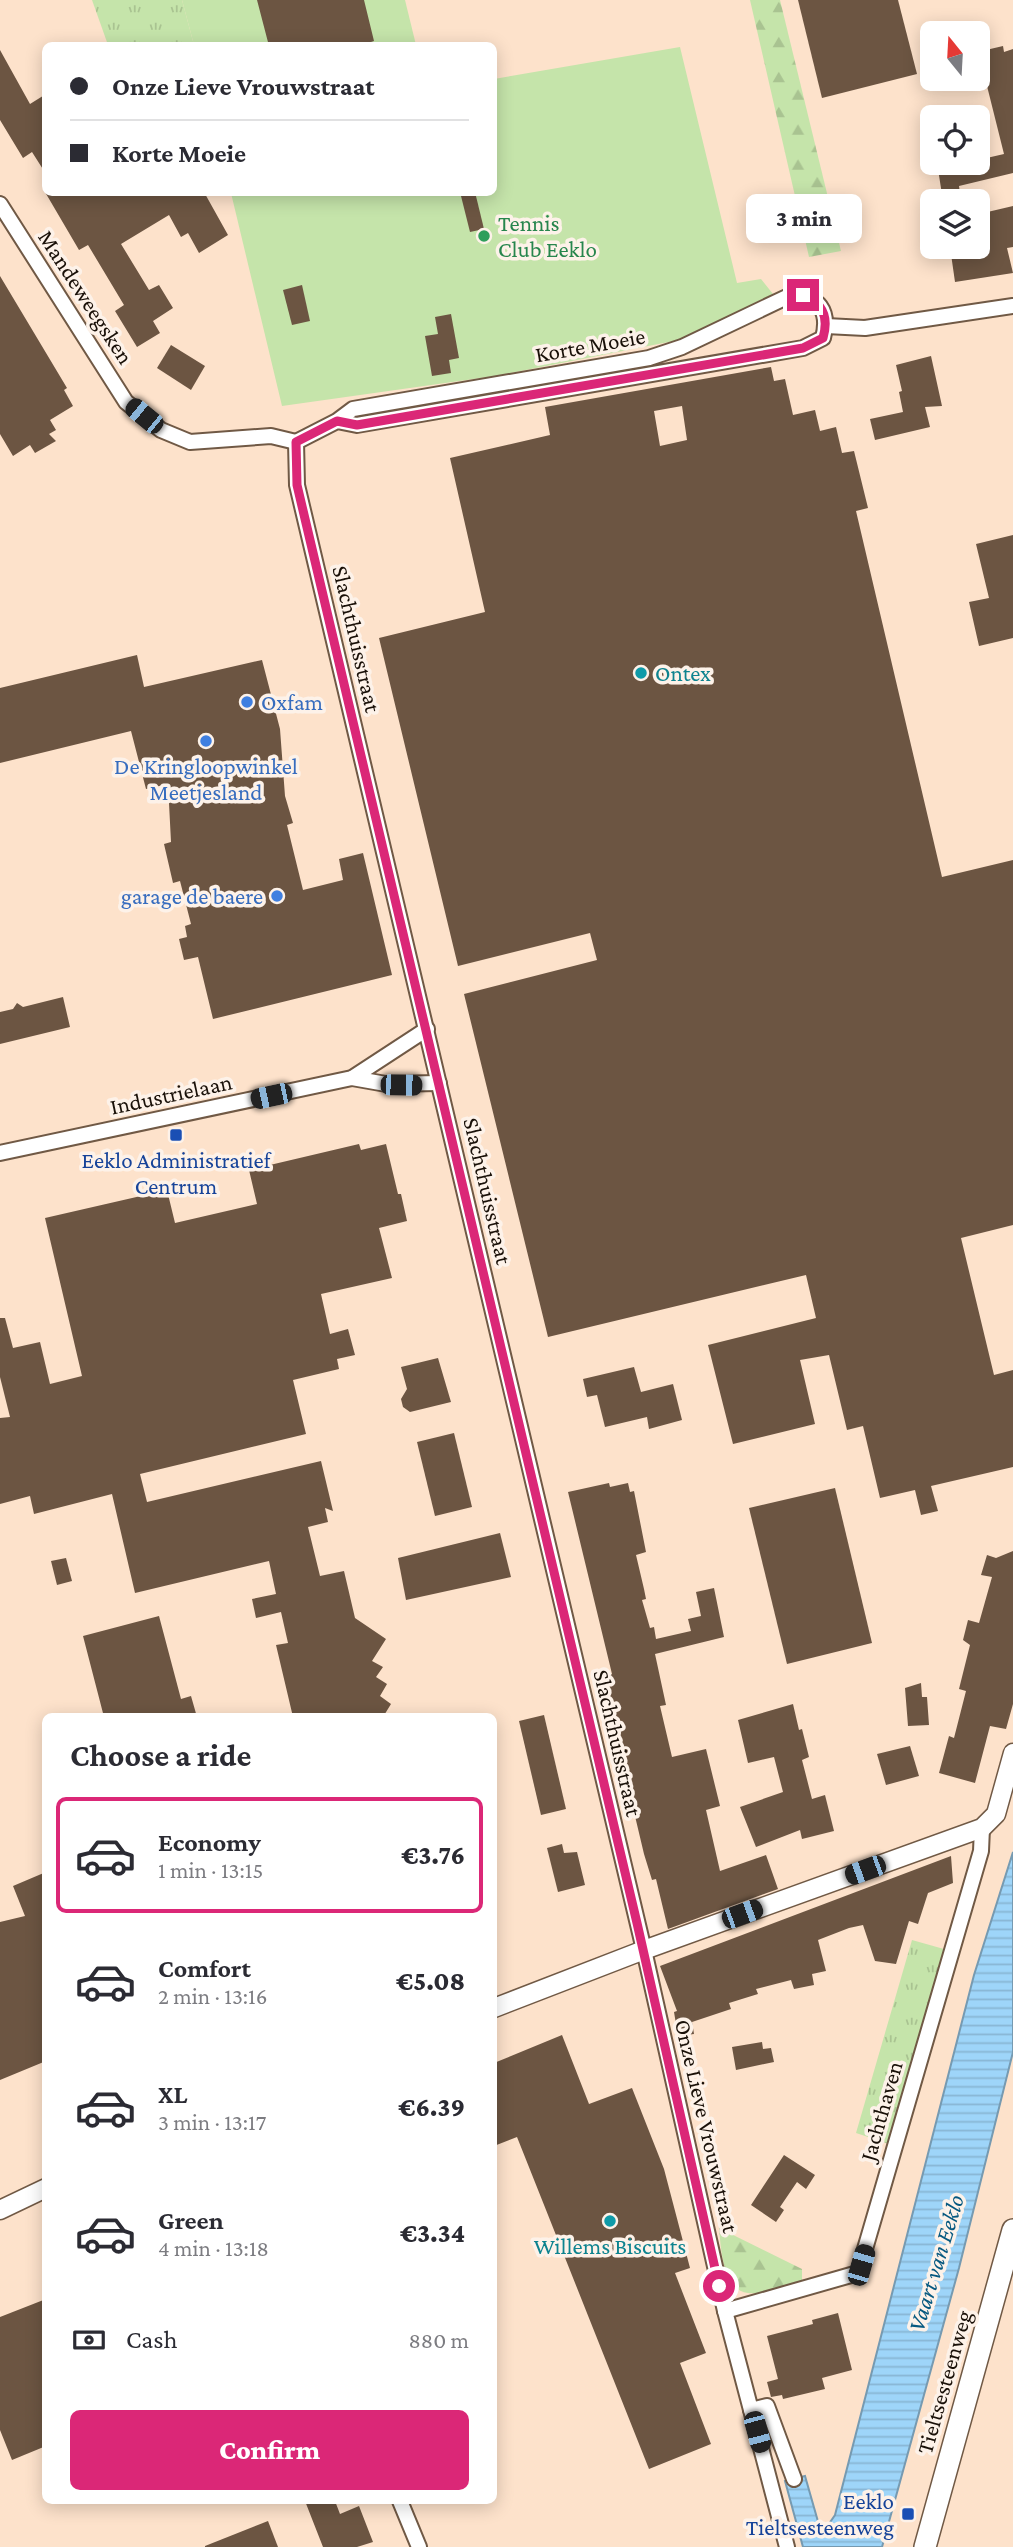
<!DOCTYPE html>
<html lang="en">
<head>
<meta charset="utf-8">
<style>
	:root { --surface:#fff; --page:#f7f7f7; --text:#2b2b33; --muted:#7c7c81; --line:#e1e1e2; --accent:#db2777 }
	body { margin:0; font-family:"Crimson Pro",serif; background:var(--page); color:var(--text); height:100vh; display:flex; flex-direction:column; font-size:26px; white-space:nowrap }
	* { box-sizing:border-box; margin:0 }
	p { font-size:23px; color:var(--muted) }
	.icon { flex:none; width:38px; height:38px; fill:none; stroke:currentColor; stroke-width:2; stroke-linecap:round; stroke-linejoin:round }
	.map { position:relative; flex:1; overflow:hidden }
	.drawer { position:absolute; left:42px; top:1713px; width:455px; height:791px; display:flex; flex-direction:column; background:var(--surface); border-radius:10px; box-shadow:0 4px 18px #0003 }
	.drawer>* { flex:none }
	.banner { position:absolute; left:42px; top:42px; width:455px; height:154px; border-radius:10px; box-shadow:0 4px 18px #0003; display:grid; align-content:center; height:154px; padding:0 28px; background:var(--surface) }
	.needle { width:46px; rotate:342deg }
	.fabs { position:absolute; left:920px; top:21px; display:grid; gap:14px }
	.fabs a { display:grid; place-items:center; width:70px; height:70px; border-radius:10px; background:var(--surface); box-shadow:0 4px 18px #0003; font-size:35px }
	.end { position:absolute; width:32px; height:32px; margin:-16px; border:9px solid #db2777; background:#fff; box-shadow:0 0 0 4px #fff }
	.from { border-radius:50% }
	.bubble { position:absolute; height:49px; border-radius:10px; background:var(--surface); box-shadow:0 4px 18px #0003; font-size:23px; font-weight:800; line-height:49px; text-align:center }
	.car { position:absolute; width:21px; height:42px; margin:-21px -10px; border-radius:9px; box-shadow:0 0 5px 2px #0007; background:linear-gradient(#222 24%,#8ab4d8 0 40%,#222 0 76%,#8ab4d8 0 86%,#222 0) }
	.banner b { display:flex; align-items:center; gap:24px; height:66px; font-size:26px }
	.banner b+b { border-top:2px solid var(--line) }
	.banner i { width:18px; height:18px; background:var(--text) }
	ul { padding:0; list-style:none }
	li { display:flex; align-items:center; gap:21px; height:116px; margin:0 14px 10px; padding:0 14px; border:4px solid transparent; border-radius:10px }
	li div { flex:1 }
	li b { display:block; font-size:26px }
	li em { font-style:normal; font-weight:800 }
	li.active { border-color:var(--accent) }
	li>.icon { width:63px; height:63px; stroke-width:1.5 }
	h2 { padding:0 28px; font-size:32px; line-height:84px }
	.pay { display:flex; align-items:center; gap:18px; height:77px; padding:0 28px; font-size:26px }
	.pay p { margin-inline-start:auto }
	.button { display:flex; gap:14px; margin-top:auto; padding:14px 28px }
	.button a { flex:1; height:80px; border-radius:10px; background:var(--accent); color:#fff; font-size:28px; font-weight:800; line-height:80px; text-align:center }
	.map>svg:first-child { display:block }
</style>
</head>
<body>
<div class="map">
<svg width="1013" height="2547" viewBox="0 0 1013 2547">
	<defs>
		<pattern id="grass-tufts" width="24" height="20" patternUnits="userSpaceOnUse" patternTransform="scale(1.75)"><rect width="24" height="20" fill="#c5e4aa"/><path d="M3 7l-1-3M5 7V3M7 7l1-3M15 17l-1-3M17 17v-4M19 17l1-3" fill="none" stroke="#a9c391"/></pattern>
		<pattern id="forest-firs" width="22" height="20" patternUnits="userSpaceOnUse" patternTransform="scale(1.75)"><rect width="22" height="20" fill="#c5e4aa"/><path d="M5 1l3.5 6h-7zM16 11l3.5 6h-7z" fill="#a9c391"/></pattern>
		<pattern id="water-rules" width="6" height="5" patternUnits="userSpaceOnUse" patternTransform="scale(1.75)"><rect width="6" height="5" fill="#9ed5f9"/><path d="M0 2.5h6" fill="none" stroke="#88b6d4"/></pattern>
	</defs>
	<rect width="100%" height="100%" fill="#fde2cb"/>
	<g fill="url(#grass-tufts)">
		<path d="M92 0H182L194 45H108Z"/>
		<path d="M912 1940 951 1951 895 2146 856 2133Z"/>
	</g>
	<g fill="url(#forest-firs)">
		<path d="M750 0H780L841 251 809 257Z"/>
		<path d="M719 2228 802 2269V2283C788 2286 762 2295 748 2293 722 2290 721 2247 719 2228Z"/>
	</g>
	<g fill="#c5e4aa">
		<path d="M182 0H405L416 45H194Z"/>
		<path d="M680 47 737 283 761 279 773 294 684 339 495 376 282 406 231 193 494 192V79Z"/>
	</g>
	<path fill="url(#water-rules)" stroke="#769ab1" stroke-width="2" d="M1013 1852V2052L959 2268 882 2547H803L785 2481 805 2476 819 2525 826 2528 835 2515 974 1975Z"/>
	<g fill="#6c5542" fill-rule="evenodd">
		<path d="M257 0H364L374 41 371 42 372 46H269Z"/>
		<path d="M798 0H898L917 74 822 98Z"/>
		<path d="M1003 46 1004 52 1013 49V173L959 186 961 201H943L938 169 967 163H978V160L1004 154 980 58 986 56V50Z"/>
		<path d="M0 50 30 104 46 94V174L32 152 23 158 0 120Z"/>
		<path d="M45 192H204L228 235 199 253 188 233 181 237 169 215 121 244 149 290 159 285 173 308 153 321 160 333 137 347 115 311 124 305 88 245 79 250Z"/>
		<path d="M460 192H475L484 229 470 232Z"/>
		<path d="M1013 206V247L1007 248 1013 273 955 282 950 247H987L979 214Z"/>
		<path d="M0 276 67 388 64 390 73 406 50 420 56 430 49 434 56 441 35 453 30 445 13 456 0 434Z"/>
		<path d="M302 285 310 321 292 325 283 290Z"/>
		<path d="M451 314 459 358 449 360 451 373 432 376 425 336 438 334 435 317Z"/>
		<path d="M171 345 205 366 191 390 157 368Z"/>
		<path d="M931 356 942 406 925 407 930 427 875 440 870 419 903 412 899 392 902 391 896 365Z"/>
		<path d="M771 367 774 381 785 379 793 415 815 410 820 431 836 427 842 453 854 451 868 508 856 511 942 877 1013 860V1225L961 1238 994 1375 1013 1370V1467L931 1486 938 1511 921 1515 915 1490 880 1498 863 1426 847 1430 829 1355 800 1360 815 1424 733 1444 708 1345 816 1318 806 1275 548 1337 464 994 597 960 590 933 458 966 379 638 485 612 450 458 550 435 545 407ZM682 406 687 440 660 446 654 411Z"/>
		<path d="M1013 535V638L979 646 969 602 989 598 976 544Z"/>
		<path d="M137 655 144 687 262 660 280 729 285 796 293 823 287 825 303 890 343 880 339 859 363 853 392 975 213 1019 198 957 184 960 179 939 187 937 185 926 191 924 180 881 173 883 164 844 171 842 168 784 146 789 131 731 0 763V688Z"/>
		<path d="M63 997 70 1027 0 1044V1012L13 1009 17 1003 23 1007Z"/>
		<path d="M359 1144 361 1150 386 1144 398 1194H401L407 1221 379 1228 392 1278 321 1294 330 1334 348 1329 355 1355 337 1359 339 1369 293 1380 306 1434 140 1474 147 1502 321 1461 333 1511 325 1508 328 1522 308 1527 320 1576 344 1571 355 1618 386 1639 372 1661 383 1667 376 1677 387 1684 380 1696 391 1704 383 1717H293L276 1645 288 1643 281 1612 256 1618 252 1599 276 1594 269 1561 135 1593 112 1494 34 1514 30 1496 0 1504V1418L10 1417 0 1377V1318H5L13 1348 40 1342 50 1384 82 1376 45 1218 167 1190 175 1223 257 1204 249 1170Z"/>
		<path d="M438 1358 451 1402 410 1412 403 1407 401 1399 407 1389 401 1367Z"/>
		<path d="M634 1367 641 1392 673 1384 682 1420 649 1429 647 1417 605 1427 597 1395 587 1397 583 1379Z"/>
		<path d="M454 1433 472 1507 435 1516 417 1442Z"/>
		<path d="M609 1483 610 1487 628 1483 630 1492 634 1491 646 1552 636 1555 644 1589 646 1599 642 1600 650 1628 654 1627 656 1639 691 1631 688 1619 701 1616 696 1592 714 1588 724 1637 655 1654 666 1705 660 1706 672 1757 706 1749 720 1806 706 1810 720 1871 766 1855 778 1889 668 1929 656 1879 652 1880 644 1854 602 1677 612 1674 568 1492Z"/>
		<path d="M835 1488 872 1643 787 1664 749 1508Z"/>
		<path d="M500 1533 511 1577 406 1600 398 1558Z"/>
		<path d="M1013 1551V1704L1006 1729 990 1726 975 1783 939 1773 949 1736 954 1738 966 1691 959 1689 970 1645 963 1640 968 1620 979 1623 992 1577 981 1575 987 1555 996 1558Z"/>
		<path d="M66 1558 72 1581 57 1585 51 1561Z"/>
		<path d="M159 1616 181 1699 191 1696 197 1717H104L83 1636Z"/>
		<path d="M921 1683 922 1697H927L929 1725 908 1726 905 1688Z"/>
		<path d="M793 1704 799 1730 802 1729 809 1757 802 1760 812 1799 825 1795 834 1831 802 1839 800 1830 756 1847 740 1807 783 1792 774 1757 748 1763 738 1720Z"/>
		<path d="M544 1715 566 1809 541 1815 519 1721Z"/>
		<path d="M910 1746 919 1776 886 1785 877 1754Z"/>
		<path d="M562 1844 564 1853 577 1852 585 1885 558 1892 547 1848Z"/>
		<path d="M951 1856 953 1883 928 1893 918 1924 909 1921 896 1964 875 1961 863 1925 849 1928 818 1940 826 1971 812 1974 814 1985 794 1989 791 1980 756 1989 758 1994 729 2003 731 2009 692 2022 694 2034 678 2036 674 2012 677 2011 660 1966Z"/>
		<path d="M46 1872V2061L0 2080V1922L25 1916 13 1886Z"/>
		<path d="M562 2035 589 2104 632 2088 664 2169 690 2268 675 2273 706 2353 680 2363 711 2444 649 2469 517 2137 494 2146V2063Z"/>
		<path d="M762 2042 763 2049 771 2048 774 2062 736 2070 732 2047Z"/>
		<path d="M784 2155 815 2175 806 2189 797 2182 780 2207 784 2210 776 2222 751 2205Z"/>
		<path d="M46 2299V2446L12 2460 0 2430V2317Z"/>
		<path d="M838 2313 852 2370 822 2378 825 2389 783 2399 782 2395 771 2397 767 2382 778 2379 767 2336 813 2324 812 2320Z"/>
		<path d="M305 2501H335L340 2514 359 2506 373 2542 357 2547H323Z"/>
		<path d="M268 2521 278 2547H205V2546Z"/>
	</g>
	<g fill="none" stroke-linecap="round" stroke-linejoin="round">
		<defs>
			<g id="minor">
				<path d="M0 204 126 402 161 430 190 442 271 436 296 442"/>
				<path d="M826 326 865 328 1013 306"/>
				<path d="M296 442 297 485 644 1950 725 2311 787 2547"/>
				<path d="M296 442 337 421 353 409 649 358 682 347 791 295C819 295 830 311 823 338L803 348 357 425 337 421"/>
				<path d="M352 1078 386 1084 439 1083"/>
				<path d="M0 1153 352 1078 427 1029"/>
				<path d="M725 2311 858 2273 981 1851 982 1828"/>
				<path d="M751 2410 767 2406 794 2479"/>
				<path d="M400 2501 419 2547"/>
			</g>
			<g id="tertiary">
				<path d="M494 2008 644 1950 982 1828 996 1814 1013 1753"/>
				<path d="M0 2210 46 2188"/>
			</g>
			<path id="secondary" d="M925 2547 1013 2230"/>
		</defs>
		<use href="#minor" stroke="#705945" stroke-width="18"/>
		<use href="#tertiary" stroke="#705945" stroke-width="21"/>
		<use href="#secondary" stroke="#705945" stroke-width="24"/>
		<use href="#minor" stroke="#fff" stroke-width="14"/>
		<use href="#tertiary" stroke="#fff" stroke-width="18"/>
		<use href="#secondary" stroke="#fff" stroke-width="21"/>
	</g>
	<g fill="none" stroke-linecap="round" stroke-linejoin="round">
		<path stroke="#db2777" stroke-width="9" d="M719 2286 637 1923 297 485 296 442 337 421 357 425 803 348 823 338C829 317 823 303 803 295"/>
	</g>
	<circle fill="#2e9e5b" stroke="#fdf2e9" stroke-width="2.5" cx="484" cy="236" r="7"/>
	<g fill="#0f9aa8" stroke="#fdf2e9" stroke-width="2.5">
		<circle cx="641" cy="673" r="7"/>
		<circle cx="610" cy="2221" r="7"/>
	</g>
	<g fill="#3f7fe0" stroke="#fdf2e9" stroke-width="2.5">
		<circle cx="247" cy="702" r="7"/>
		<circle cx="206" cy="741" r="7"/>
		<circle cx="277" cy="896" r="7"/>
	</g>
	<g fill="#1a4fb4" stroke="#fdf2e9" stroke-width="2.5">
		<rect x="169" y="1128" width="14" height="14" rx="3.5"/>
		<rect x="901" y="2507" width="14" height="14" rx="3.5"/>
	</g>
	<g text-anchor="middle" stroke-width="7" stroke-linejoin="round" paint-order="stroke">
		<g font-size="23" fill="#27864d" stroke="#fdf2e9" text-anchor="start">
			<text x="498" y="231">Tennis<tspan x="498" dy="26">Club Eeklo</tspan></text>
		</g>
		<g font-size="23" fill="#191008" stroke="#fdf2e9">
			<text transform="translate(86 297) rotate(57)" y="8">Mandeweegsken</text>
			<text transform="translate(590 345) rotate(-10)" y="8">Korte Moeie</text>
			<text transform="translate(357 639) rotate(77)" y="8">Slachthuisstraat</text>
			<text transform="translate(171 1094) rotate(-12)" y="8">Industrielaan</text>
			<text transform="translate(488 1191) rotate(77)" y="8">Slachthuisstraat</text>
			<text transform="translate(618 1743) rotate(77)" y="8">Slachthuisstraat</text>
			<text transform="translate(881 2111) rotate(-74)" y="8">Jachthaven</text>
			<text transform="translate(707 2126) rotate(77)" y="8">Onze Lieve Vrouwstraat</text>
			<text transform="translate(944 2382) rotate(-74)" y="8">Tieltsesteenweg</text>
		</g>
		<g font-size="23" fill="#0d838f" stroke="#fdf2e9" text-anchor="start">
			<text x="655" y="681">Ontex</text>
			<text x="610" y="2254" text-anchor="middle">Willems Biscuits</text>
		</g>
		<g font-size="23" fill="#366cbe" stroke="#fdf2e9" text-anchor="start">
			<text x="261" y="710">Oxfam</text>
			<text x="206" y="774" text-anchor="middle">De Kringloopwinkel<tspan x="206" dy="26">Meetjesland</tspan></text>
			<text x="263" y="904" text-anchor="end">garage de baere</text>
		</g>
		<g font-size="23" fill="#164399" stroke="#fdf2e9">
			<text x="176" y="1168">Eeklo Administratief<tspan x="176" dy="26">Centrum</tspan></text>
			<text x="894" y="2509" text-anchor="end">Eeklo<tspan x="894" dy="26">Tieltsesteenweg</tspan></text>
		</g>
		<g font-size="24" font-style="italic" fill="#075980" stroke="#fdf2e9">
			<text transform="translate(936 2263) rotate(-73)" y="8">Vaart van Eeklo</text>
		</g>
	</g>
</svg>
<div class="fabs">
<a><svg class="needle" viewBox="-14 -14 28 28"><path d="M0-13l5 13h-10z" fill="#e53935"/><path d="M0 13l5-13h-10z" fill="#7c7c81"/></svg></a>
<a><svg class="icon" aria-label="locate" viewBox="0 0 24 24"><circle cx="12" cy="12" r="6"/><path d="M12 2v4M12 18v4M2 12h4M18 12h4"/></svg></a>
<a><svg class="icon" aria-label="layers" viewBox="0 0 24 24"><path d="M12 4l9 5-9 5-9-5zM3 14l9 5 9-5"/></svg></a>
</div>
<i class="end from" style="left:719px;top:2286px"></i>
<i class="end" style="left:803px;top:295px"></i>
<div class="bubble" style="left:746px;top:194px;width:116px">3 min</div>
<i class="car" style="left:144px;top:416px;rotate:309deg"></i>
<i class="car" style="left:401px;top:1085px;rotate:91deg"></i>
<i class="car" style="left:271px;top:1096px;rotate:258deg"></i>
<i class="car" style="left:865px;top:1870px;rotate:250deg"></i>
<i class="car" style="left:742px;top:1914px;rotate:70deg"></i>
<i class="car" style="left:861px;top:2265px;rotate:16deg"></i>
<i class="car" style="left:757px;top:2432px;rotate:165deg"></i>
<div class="banner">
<b><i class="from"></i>Onze Lieve Vrouwstraat</b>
<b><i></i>Korte Moeie</b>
</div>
<section class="drawer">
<h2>Choose a ride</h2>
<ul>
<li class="active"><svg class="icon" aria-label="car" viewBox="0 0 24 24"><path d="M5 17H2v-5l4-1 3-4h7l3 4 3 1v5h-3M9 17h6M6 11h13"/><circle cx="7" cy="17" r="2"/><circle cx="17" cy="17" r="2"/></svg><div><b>Economy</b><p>1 min · 13:15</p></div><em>€3.76</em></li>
<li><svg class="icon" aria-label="car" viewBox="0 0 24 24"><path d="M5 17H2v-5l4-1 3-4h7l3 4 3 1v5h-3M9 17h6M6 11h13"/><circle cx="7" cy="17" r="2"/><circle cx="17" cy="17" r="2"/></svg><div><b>Comfort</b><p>2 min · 13:16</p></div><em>€5.08</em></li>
<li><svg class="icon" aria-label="car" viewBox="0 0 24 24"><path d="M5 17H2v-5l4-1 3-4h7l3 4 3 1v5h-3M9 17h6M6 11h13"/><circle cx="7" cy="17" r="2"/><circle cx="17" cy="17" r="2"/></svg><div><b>XL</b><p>3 min · 13:17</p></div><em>€6.39</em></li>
<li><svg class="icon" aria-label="car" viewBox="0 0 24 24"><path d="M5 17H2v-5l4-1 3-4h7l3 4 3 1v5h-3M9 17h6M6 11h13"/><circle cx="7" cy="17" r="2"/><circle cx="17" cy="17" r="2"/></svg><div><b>Green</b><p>4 min · 13:18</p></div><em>€3.34</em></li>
</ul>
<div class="pay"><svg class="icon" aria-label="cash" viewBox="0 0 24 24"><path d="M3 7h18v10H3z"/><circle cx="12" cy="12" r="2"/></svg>Cash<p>880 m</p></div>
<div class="button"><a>Confirm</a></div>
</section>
</div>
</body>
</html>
